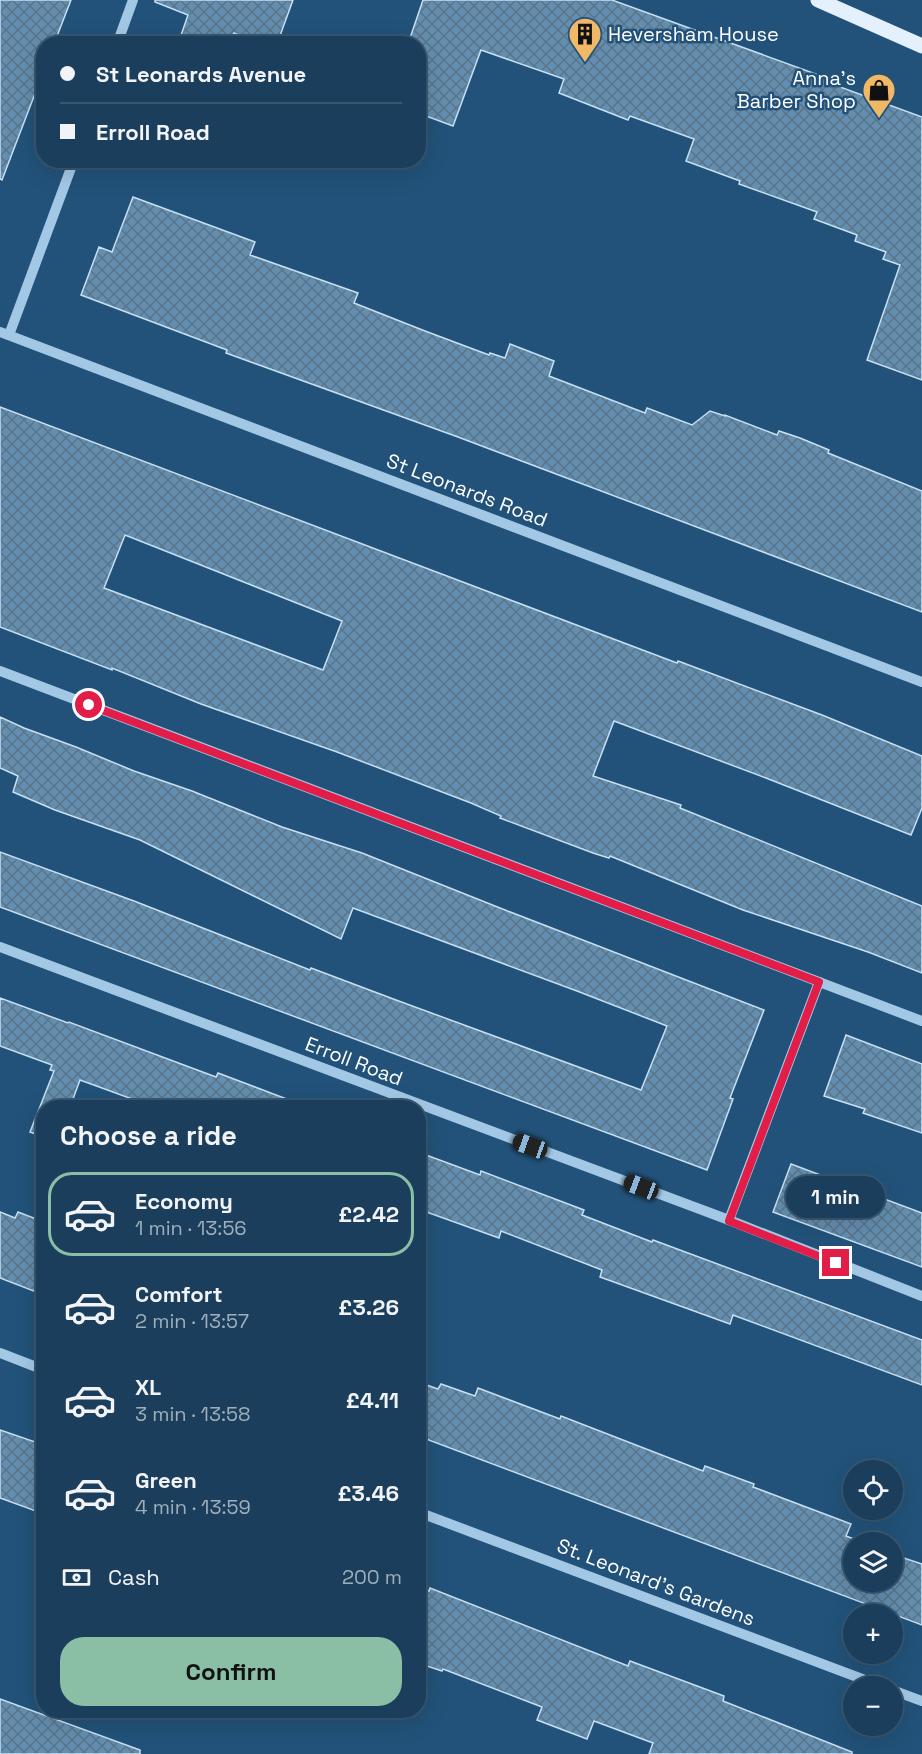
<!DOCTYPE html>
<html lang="en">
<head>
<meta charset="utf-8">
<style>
	:root { --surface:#1a3e5b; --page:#234561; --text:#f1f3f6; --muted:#9faebb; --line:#385771; --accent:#8abfa5 }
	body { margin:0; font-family:"Space Grotesk",sans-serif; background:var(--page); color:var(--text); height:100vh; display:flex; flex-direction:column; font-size:22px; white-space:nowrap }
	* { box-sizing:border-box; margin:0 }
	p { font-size:20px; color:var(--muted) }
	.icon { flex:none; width:33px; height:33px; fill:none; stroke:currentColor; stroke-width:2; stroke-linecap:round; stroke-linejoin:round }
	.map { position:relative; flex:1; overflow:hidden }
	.drawer { position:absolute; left:36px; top:1100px; width:390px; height:618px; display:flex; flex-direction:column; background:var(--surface); border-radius:24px; box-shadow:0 6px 24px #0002,0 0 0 2px var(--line) }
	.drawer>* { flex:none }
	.guide { position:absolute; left:36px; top:36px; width:390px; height:132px; border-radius:24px; box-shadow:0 6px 24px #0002,0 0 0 2px var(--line); display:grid; align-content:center; height:132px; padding:0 24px; background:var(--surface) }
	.buttons { position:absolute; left:843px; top:1460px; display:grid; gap:12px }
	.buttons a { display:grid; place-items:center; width:60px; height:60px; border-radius:50%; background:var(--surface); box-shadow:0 6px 24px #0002,0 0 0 2px var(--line); font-size:30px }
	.end { position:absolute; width:27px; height:27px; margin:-14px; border:8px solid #e11d48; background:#fff; box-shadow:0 0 0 3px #fff }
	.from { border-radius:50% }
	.bubble { position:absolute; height:42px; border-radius:21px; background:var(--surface); box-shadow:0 6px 24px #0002,0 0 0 2px var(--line); font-size:20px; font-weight:700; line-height:42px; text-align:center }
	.car { position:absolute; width:18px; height:36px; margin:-18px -9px; border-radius:8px; box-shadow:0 0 4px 2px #0007; background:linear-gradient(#222 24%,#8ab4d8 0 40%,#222 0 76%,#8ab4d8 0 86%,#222 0) }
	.guide b { display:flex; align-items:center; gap:21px; height:57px; font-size:22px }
	.guide b+b { border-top:2px solid var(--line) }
	.guide i { width:15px; height:15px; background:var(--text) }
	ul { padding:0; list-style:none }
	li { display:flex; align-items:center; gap:18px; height:84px; margin:0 12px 9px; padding:0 12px; border:3px solid transparent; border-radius:24px }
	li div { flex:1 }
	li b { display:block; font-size:22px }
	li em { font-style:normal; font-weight:700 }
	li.selected { border-color:var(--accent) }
	li>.icon { width:54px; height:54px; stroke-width:1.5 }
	h2 { padding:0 24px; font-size:27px; line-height:72px }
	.pay { display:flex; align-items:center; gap:15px; height:66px; padding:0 24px; font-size:22px }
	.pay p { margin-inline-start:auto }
	.primary-button { display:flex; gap:12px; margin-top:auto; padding:12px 24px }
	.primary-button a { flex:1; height:69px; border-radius:24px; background:var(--accent); color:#111; font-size:24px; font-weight:700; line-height:69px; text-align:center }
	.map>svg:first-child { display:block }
</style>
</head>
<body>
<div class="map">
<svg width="922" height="1754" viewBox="0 0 922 1754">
	<defs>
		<pattern id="building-cross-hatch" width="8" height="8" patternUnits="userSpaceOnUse" patternTransform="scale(1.5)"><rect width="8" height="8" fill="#638eb0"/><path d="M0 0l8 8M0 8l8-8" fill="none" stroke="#5a7488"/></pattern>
	</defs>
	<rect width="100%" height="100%" fill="#225279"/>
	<g fill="url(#building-cross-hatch)" stroke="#c6e0f4" stroke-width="1.5" fill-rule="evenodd">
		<path d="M0 0H71L54 44H44V70L2 180 0 179Z"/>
		<path d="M155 0H293L277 44H261L234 33 230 44H178L188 15 155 2Z"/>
		<path d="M423 0H612L838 82 840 87 922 117V380L867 360 900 265 883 259 886 252 855 241 857 235 814 219 817 212 739 184 740 181 686 161 694 139 630 116 628 120 559 93 564 79 481 50 453 126 418 113V44H408Z"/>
		<path d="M133 197 255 242 250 255 358 293 354 303 425 331 489 355 490 353 505 358 510 344 554 361 549 376 645 413 647 408 692 425 710 411 725 416V415L777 435 779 431 800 438 829 450 828 453 922 491V612L458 437 226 353 227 350 81 295 99 247 112 252Z"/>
		<path d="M0 407 677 663 678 661 822 715 922 756V808L911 835 766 778 614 721 593 776 681 805 680 808 922 906V973L868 952 743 910 610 856 609 858 593 853 500 818 501 816 471 803 337 752 201 704 112 668V670L0 627ZM125 535 342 621 323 670 104 588Z"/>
		<path d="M0 717 24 728 76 747 134 771 192 791 282 827 362 853 505 910 764 1010 730 1098 733 1099 707 1170 0 907V852L134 901 310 970 311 968 396 1000 641 1090 667 1026 577 991 353 908 341 939 140 840 55 810 13 792 18 776 0 768Z"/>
		<path d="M0 998 68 1023 69 1022 216 1077 218 1073 300 1104V1107H154L80 1080 70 1107H44V1137L30 1132 54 1071 50 1070 52 1065 0 1046Z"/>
		<path d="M846 1035 922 1064V1133L863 1113 865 1109 824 1096Z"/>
		<path d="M418 1152 480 1175 481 1171 584 1210 582 1215 652 1242 653 1240 922 1340V1385L733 1315 730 1324 600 1277 602 1270 501 1231 499 1238 418 1209Z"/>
		<path d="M791 1164 922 1213V1267L773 1212Z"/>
		<path d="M0 1212 15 1218 18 1212 44 1222V1295L0 1278Z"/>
		<path d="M418 1382 438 1389 441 1384 475 1396 478 1388 560 1419 561 1416 703 1471 705 1466 754 1484 753 1487 851 1524 846 1536 862 1542H854V1581H892V1554L922 1564V1625L418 1436Z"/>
		<path d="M0 1430 44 1445V1514L0 1498Z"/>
		<path d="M418 1587 429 1591 430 1588 628 1666 630 1661 724 1696 723 1701 852 1752V1754H649L653 1743 594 1721 587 1739 537 1720 542 1707 443 1669 442 1671 418 1663Z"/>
		<path d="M0 1699 140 1750V1754H0Z"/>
	</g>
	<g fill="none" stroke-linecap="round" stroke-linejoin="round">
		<g stroke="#a3c8e5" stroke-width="10">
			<path d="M117 44 133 0"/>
			<path d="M0 332 922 682"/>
			<path d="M9 335 74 160"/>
			<path d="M0 671 922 1021"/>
			<path d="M0 947 729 1220 922 1296"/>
			<path d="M729 1220 819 982"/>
			<path d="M0 1353 44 1370"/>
			<path d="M418 1512 881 1686"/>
			<path d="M892 1690 922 1701"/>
		</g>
		<path stroke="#e4f0fc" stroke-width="15" d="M818 0 922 46"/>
	</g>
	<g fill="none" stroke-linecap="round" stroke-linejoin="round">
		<path stroke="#e11d48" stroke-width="8" d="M89 705 819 982 729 1221 836 1263"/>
	</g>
	<defs>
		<symbol id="building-pin" viewBox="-11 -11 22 30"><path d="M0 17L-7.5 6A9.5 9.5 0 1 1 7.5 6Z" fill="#f1b865" stroke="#225279"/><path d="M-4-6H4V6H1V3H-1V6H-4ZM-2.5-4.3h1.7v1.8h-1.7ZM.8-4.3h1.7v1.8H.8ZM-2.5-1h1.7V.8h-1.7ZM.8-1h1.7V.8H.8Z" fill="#111"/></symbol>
		<symbol id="shop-pin" viewBox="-11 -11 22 30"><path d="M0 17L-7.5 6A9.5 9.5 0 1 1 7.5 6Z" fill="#f1b865" stroke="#225279"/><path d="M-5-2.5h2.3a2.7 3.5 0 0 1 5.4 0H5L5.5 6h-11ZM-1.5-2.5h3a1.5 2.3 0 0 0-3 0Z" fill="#111"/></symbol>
	</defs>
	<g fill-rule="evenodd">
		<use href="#building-pin" x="566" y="15" width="38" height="52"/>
		<use href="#shop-pin" x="860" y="71" width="38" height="52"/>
	</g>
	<g text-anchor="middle" stroke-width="5" stroke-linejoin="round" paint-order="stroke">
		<g font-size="20" fill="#fff" stroke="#225279" text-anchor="start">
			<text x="608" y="41">Heversham House</text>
			<text x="856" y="85" text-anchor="end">Anna's<tspan x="856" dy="23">Barber Shop</tspan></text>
		</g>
		<g font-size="20" fill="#fff" stroke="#225279">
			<text transform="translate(467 490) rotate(21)" y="7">St Leonards Road</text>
			<text transform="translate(354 1061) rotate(21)" y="7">Erroll Road</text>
			<text transform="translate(656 1582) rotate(21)" y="7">St. Leonard's Gardens</text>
		</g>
	</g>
</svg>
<div class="buttons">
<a><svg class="icon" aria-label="locate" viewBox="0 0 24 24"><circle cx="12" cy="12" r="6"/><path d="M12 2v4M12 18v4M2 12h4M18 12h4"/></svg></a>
<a><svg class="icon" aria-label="layers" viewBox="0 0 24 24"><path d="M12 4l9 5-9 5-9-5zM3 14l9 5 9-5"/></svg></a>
<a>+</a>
<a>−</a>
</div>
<i class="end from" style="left:89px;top:705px"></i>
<i class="end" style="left:836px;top:1263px"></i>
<div class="bubble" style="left:786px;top:1176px;width:99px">1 min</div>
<i class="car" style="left:530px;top:1146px;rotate:290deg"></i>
<i class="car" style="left:641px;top:1187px;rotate:291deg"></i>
<div class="guide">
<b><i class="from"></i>St Leonards Avenue</b>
<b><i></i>Erroll Road</b>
</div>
<section class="drawer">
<h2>Choose a ride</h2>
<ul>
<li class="selected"><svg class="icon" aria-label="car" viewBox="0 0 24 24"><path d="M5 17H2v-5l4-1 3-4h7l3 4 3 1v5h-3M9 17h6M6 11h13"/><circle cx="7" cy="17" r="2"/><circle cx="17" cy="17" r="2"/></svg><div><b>Economy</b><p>1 min · 13:56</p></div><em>£2.42</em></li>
<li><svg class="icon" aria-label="car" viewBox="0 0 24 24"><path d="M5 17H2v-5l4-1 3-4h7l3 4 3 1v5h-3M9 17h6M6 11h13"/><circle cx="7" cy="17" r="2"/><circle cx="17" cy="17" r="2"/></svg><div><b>Comfort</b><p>2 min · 13:57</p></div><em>£3.26</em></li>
<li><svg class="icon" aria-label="car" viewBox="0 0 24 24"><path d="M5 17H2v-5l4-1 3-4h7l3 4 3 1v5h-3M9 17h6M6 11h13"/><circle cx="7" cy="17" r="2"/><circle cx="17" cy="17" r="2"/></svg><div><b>XL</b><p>3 min · 13:58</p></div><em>£4.11</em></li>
<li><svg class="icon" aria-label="car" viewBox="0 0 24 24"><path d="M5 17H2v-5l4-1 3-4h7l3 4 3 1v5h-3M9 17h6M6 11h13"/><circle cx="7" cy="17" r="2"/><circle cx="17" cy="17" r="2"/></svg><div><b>Green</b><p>4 min · 13:59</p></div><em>£3.46</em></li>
</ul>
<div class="pay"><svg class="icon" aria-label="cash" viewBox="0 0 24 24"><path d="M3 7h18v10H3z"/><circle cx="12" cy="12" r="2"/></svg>Cash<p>200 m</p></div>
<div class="primary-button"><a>Confirm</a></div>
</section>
</div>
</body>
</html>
